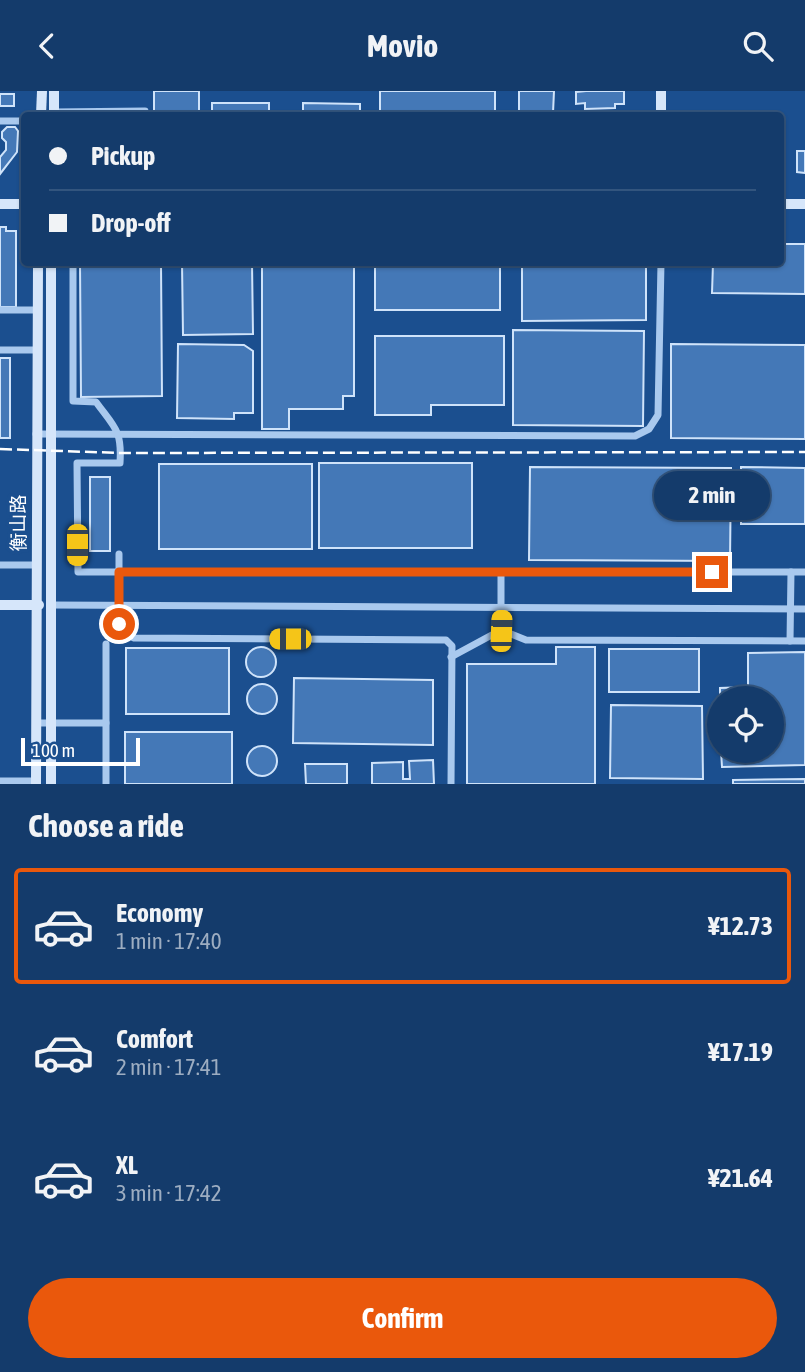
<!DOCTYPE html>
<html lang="en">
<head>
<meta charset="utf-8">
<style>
	:root { --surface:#143b6b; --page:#1d4271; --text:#f1f3f6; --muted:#9dadc1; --line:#33557e; --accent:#ea580c }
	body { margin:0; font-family:"Asap Condensed","Noto Sans SC",sans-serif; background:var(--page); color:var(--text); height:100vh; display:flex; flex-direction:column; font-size:26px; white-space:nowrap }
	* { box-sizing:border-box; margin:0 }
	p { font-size:23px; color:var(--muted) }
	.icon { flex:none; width:38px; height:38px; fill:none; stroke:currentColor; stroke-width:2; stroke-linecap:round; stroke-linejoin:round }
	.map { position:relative; height:693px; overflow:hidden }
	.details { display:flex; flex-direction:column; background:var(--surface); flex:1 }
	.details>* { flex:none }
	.top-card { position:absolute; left:21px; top:21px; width:763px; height:154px; border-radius:7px; box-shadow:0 2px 5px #0004,0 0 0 2px var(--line); display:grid; align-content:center; height:154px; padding:0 28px; background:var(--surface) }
	.fabs { position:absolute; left:707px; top:595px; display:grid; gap:14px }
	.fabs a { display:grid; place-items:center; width:77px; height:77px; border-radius:50%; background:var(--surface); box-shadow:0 2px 5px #0004,0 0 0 2px var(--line); font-size:35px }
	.scale { position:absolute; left:21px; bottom:18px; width:119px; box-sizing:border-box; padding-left:7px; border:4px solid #fff; border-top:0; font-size:19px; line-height:24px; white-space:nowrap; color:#fff; -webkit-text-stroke:5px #1b4f8f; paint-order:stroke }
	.end { position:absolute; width:32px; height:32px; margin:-16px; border:9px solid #ea580c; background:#fff; box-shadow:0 0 0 4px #fff }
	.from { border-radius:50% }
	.bubble { position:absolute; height:49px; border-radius:24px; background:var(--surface); box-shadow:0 2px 5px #0004,0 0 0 2px var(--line); font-size:23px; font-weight:700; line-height:49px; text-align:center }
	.car { position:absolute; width:21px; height:42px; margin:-21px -10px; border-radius:9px; box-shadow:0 0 5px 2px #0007; background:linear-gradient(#f5c518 24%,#345 0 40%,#f5c518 0 76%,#345 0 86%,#f5c518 0) }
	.top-card b { display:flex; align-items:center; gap:24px; height:66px; font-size:26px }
	.top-card b+b { border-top:2px solid var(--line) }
	.top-card i { width:18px; height:18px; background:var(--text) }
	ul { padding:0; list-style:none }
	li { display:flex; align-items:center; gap:21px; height:116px; margin:0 14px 10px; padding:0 14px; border:4px solid transparent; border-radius:7px }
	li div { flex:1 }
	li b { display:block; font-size:26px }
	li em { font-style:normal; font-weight:700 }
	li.selected { border-color:var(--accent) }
	li>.icon { width:63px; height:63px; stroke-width:1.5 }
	h2 { padding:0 28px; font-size:32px; line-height:84px }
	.button { display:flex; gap:14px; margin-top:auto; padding:14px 28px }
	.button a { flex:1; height:80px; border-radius:42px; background:var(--accent); color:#fff; font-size:28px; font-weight:700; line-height:80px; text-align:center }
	header { display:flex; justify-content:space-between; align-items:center; height:91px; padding:0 28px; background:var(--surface); font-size:32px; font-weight:700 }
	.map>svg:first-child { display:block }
</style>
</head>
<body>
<header><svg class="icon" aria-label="back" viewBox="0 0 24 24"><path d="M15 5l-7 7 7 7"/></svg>Movio<svg class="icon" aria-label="search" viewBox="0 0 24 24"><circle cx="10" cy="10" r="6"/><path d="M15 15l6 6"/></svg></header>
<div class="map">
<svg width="805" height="693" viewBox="0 0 805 693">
	<rect width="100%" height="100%" fill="#1b4f8f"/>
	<g fill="#4478b7" stroke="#cfe3fa" stroke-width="2">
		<rect x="154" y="0" width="45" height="24"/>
		<rect x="380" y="0" width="115" height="24"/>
		<path d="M519 0H554L553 22 519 21Z"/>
		<path d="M586 0H624V13H615V17L585 18V12L576 13V1Z"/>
		<rect x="0" y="3" width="14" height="12"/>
		<rect x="212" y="12" width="57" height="12"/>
		<path d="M303 12 360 13V24H303Z"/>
		<path d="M7 36H15L18 40 17 61 0 83V66L6 59V51L2 47V41Z"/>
		<path d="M797 60H805V82L797 81Z"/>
		<path d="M0 136H6V140H16V216H0Z"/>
		<path d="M780 153H805V203L712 202 713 172H780Z"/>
		<path d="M80 172H161L162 305 81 306Z"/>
		<path d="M182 172H252L253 243 183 244Z"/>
		<path d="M262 172H354V305H343V318H289V338H262Z"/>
		<rect x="375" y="172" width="125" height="47"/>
		<path d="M522 172H646V229L522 230Z"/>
		<path d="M513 239 644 240 643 335 513 334Z"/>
		<path d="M375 245H504V314H431V324H375Z"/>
		<path d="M178 253 244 254 253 260V322H234V328L177 327Z"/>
		<path d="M671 253 805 254V348L671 347Z"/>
		<rect x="0" y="267" width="10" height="80"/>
		<rect x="319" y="372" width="153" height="85"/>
		<rect x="159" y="373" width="153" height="85"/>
		<path d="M530 376 731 377 730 470 529 469Z"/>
		<path d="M741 376 805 377V433H741Z"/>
		<rect x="90" y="386" width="20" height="74"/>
		<path d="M556 556H595V693H467V573H556Z"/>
		<circle cx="261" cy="571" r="15"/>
		<rect x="126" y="557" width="103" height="66"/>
		<rect x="609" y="558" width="90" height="43"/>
		<path d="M805 561V674L722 676 721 660H772V607H720V597L748 596V562Z"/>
		<path d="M294 587 433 589V654L293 652Z"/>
		<circle cx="262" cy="608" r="15"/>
		<path d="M611 614 702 615 703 688 610 687Z"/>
		<rect x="125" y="641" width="107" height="52"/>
		<circle cx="262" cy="670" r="15"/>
		<path d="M433 669 434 693H372V672L403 671V688H410L409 670Z"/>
		<path d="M305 673H347V693H306Z"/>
		<path d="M805 688V693H733V689Z"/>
	</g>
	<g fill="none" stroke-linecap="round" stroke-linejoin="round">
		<g stroke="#a9c9ee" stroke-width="7">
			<path d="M54 21 145 20"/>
			<path d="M0 30H24"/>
			<path d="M73 172V310L96 311C115 337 122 339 120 372H77L78 481H805"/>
			<path d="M0 219H37"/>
			<path d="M0 259H37"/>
			<path d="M36 343 635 345 649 338 658 324 661 172"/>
			<path d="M119 463V532L123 542 134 547 446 549 452 555 451 693"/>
			<path d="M0 474H35"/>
			<path d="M51 514 805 518"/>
			<path d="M501 539 526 549 805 550"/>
			<path d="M790 550 791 481"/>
			<path d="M106 553V693"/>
			<path d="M451 566 501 539V481"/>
			<path d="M36 632H106"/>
			<path d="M0 690H36"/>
		</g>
		<g stroke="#d6e6fa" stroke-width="10">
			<path d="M661 0V24"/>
			<path d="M41 24 42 0"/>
			<path d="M54 24V0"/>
			<path d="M0 113H24"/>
			<path d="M780 113H805"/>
			<path d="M51 172V693"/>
			<path d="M0 514H39"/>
			<path d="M36 693 38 172"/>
		</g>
		<path stroke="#fff" stroke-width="2.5" stroke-dasharray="12 5" stroke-linecap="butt" d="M0 358 121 362 805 361"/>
	</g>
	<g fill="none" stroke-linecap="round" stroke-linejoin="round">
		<path stroke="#ea580c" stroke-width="9" d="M119 533V481H712"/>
	</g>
	<g text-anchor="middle" stroke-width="7" stroke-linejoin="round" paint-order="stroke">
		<g font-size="19" fill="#fff" stroke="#1b4f8f">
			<text transform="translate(18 432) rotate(-90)" y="7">衡山路</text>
		</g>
	</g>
</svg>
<div class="fabs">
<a><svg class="icon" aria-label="locate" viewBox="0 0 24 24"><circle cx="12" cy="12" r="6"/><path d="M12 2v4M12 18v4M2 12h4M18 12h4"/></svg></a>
</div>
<div class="scale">100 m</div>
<i class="end from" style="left:119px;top:533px"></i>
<i class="end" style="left:712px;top:481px"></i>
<div class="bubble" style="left:654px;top:380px;width:116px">2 min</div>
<i class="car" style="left:77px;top:454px;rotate:180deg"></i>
<i class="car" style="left:501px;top:540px;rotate:2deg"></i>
<i class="car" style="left:290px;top:548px;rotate:270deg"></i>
<div class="top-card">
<b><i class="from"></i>Pickup</b>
<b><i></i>Drop-off</b>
</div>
</div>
<section class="details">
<h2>Choose a ride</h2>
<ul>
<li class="selected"><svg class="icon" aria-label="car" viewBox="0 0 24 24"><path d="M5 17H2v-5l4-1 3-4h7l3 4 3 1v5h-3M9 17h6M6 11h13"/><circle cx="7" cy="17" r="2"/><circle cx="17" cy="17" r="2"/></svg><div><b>Economy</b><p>1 min · 17:40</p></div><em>¥12.73</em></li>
<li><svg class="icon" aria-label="car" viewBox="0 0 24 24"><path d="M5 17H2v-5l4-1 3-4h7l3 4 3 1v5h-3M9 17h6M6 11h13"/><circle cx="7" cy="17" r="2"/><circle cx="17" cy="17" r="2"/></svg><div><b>Comfort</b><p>2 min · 17:41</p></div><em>¥17.19</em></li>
<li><svg class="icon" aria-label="car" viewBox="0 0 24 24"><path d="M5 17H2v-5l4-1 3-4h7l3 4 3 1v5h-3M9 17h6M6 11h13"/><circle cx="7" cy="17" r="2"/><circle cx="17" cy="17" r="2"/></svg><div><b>XL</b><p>3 min · 17:42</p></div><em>¥21.64</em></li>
</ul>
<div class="button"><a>Confirm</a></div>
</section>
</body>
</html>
